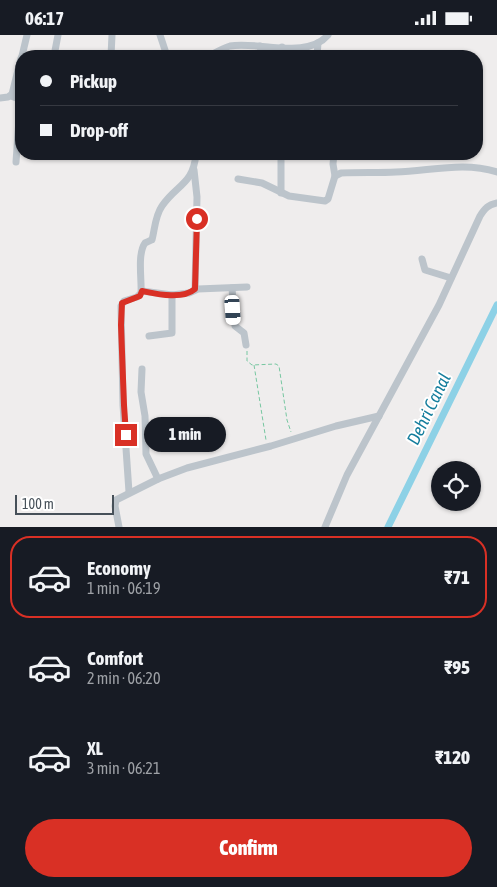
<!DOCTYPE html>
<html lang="en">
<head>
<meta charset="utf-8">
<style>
	:root { --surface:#171b24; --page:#242831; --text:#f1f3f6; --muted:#9ea1a6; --line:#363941; --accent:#d93025 }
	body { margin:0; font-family:"Asap Condensed",sans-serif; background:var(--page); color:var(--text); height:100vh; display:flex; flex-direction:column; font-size:19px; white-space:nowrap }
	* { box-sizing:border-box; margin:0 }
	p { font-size:16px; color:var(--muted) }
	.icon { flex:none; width:28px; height:28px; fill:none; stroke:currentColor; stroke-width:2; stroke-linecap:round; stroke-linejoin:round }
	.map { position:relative; height:492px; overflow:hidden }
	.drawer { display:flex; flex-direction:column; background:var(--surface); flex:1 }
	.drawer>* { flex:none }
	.hud { position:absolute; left:15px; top:15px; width:468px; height:110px; border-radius:20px; box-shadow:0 1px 4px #0004; display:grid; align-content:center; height:110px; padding:0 25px; background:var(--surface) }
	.buttons { position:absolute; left:431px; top:426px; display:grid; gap:10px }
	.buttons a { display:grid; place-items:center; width:50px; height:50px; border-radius:50%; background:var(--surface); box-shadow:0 1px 4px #0004; font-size:25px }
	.scale { position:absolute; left:15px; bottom:12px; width:99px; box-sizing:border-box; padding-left:5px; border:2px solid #465059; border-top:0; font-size:14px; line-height:18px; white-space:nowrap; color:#465059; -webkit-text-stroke:4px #fff; paint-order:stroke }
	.end { position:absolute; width:22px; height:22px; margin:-11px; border:6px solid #d93025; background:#fff; box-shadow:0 0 0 2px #fff }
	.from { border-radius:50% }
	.bubble { position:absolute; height:35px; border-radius:18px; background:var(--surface); box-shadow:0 1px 4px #0004; font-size:16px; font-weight:800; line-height:35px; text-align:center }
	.car { position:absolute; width:15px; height:30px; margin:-15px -8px; border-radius:6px; box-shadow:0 0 4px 1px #0007; background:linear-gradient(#fff 24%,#345 0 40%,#fff 0 76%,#345 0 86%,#fff 0) }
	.hud b { display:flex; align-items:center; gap:18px; height:48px; font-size:19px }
	.hud b+b { border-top:1px solid var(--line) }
	.hud i { width:12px; height:12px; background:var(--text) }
	ul { padding:9px 0 0; list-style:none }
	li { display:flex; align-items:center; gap:15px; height:82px; margin:0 10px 8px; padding:0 15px; border:2px solid transparent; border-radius:20px }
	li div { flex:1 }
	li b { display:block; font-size:19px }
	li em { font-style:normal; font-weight:800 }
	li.active { border-color:var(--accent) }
	li>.icon { width:45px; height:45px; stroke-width:1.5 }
	.button { display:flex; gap:10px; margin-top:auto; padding:10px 25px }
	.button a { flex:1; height:58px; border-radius:30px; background:var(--accent); color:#fff; font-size:20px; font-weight:800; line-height:58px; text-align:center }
	.status { display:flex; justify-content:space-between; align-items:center; height:35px; padding:0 25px; background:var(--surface); direction:ltr }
	.status svg { height:14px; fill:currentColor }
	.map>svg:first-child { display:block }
</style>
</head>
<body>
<div class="status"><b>06:17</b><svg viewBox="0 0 49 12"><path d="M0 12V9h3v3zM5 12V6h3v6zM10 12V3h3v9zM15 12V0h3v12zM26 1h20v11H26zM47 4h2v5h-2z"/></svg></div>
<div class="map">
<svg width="497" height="492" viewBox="0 0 497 492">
	<rect width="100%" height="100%" fill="#efeded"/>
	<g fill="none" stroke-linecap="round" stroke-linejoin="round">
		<path stroke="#8dd1e6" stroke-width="7" d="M388 492 497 270"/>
		<g stroke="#77c7a1" stroke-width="1" stroke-dasharray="4 2.5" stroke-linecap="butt">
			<path d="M247 316V326L252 330 276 329 279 331 287 385 291 397"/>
			<path d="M254 330 266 405"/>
		</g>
		<g stroke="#bcc4cb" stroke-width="7">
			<path d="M160 0 167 21"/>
			<path d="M260 11 262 21"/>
			<path d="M282 12V21"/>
			<path d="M22 21 27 0"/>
			<path d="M54 21 58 0"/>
			<path d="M111 21 112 0"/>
			<path d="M209 21C216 17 223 13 230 11 259 6 307 25 328 0"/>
			<path d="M317 21 318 8"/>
			<path d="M11 61 19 64 20 70 16 127"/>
			<path d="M0 63 8 62 12 59 21 23"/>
			<path d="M281 119V158"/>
			<path d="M334 119 333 129 335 141"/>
			<path d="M194 135 197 162 195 254"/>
			<path d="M238 144 262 148 289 161 325 166 328 164 335 141 341 138C360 137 378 138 396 137 430 136 464 126 497 137"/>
			<path d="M422 224 425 235 451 243"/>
			<path d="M232 253 235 291 244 298 246 310"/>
			<path d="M142 256 172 260 189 258 198 254 247 252"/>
			<path d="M149 301 172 298V260"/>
			<path d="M142 334 141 357 145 381 146 419 158 444"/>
			<path d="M129 457 123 370 121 271 124 266 137 262 141 258C142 246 137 219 145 208 145 208 151 205 152 205 155 193 155 181 162 171 177 149 193 150 196 119"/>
			<path d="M119 492 115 471 116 465 158 444 187 433 271 411 336 391 379 381"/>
			<path d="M325 492 347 440 439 270 480 181C485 173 488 170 497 168"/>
		</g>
	</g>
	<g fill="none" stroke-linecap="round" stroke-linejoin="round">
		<path stroke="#d93025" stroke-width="6" d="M126 400 124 370 121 290 122 268 140 261 142 256C157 259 182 265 195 254L197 184"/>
	</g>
	<g text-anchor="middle" stroke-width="4" stroke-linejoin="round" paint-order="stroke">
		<g font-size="18" font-style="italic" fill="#157e9d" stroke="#fff">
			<text transform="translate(429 374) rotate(-64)" y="6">Dehri Canal</text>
		</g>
	</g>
</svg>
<div class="buttons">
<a><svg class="icon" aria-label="locate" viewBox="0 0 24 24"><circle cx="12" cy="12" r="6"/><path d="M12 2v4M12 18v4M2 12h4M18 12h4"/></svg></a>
</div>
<div class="scale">100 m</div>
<i class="end from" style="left:197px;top:184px"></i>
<i class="end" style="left:126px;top:400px"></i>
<div class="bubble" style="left:144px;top:382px;width:82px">1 min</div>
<i class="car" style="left:233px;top:275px;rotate:176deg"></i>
<div class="hud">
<b><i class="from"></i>Pickup</b>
<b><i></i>Drop-off</b>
</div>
</div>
<section class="drawer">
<ul>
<li class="active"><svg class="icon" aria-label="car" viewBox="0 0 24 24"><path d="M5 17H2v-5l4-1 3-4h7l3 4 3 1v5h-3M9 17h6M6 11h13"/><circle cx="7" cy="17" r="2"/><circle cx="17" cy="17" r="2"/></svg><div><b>Economy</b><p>1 min · 06:19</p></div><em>₹71</em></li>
<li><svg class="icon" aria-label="car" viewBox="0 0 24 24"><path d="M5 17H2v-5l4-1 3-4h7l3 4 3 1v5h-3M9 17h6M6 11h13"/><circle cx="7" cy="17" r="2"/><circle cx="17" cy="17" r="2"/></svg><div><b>Comfort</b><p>2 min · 06:20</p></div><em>₹95</em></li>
<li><svg class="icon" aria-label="car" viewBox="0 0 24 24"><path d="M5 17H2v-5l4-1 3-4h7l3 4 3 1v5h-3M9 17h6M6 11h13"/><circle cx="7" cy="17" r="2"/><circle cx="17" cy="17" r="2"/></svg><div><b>XL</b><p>3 min · 06:21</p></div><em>₹120</em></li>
</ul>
<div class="button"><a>Confirm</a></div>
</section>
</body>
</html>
